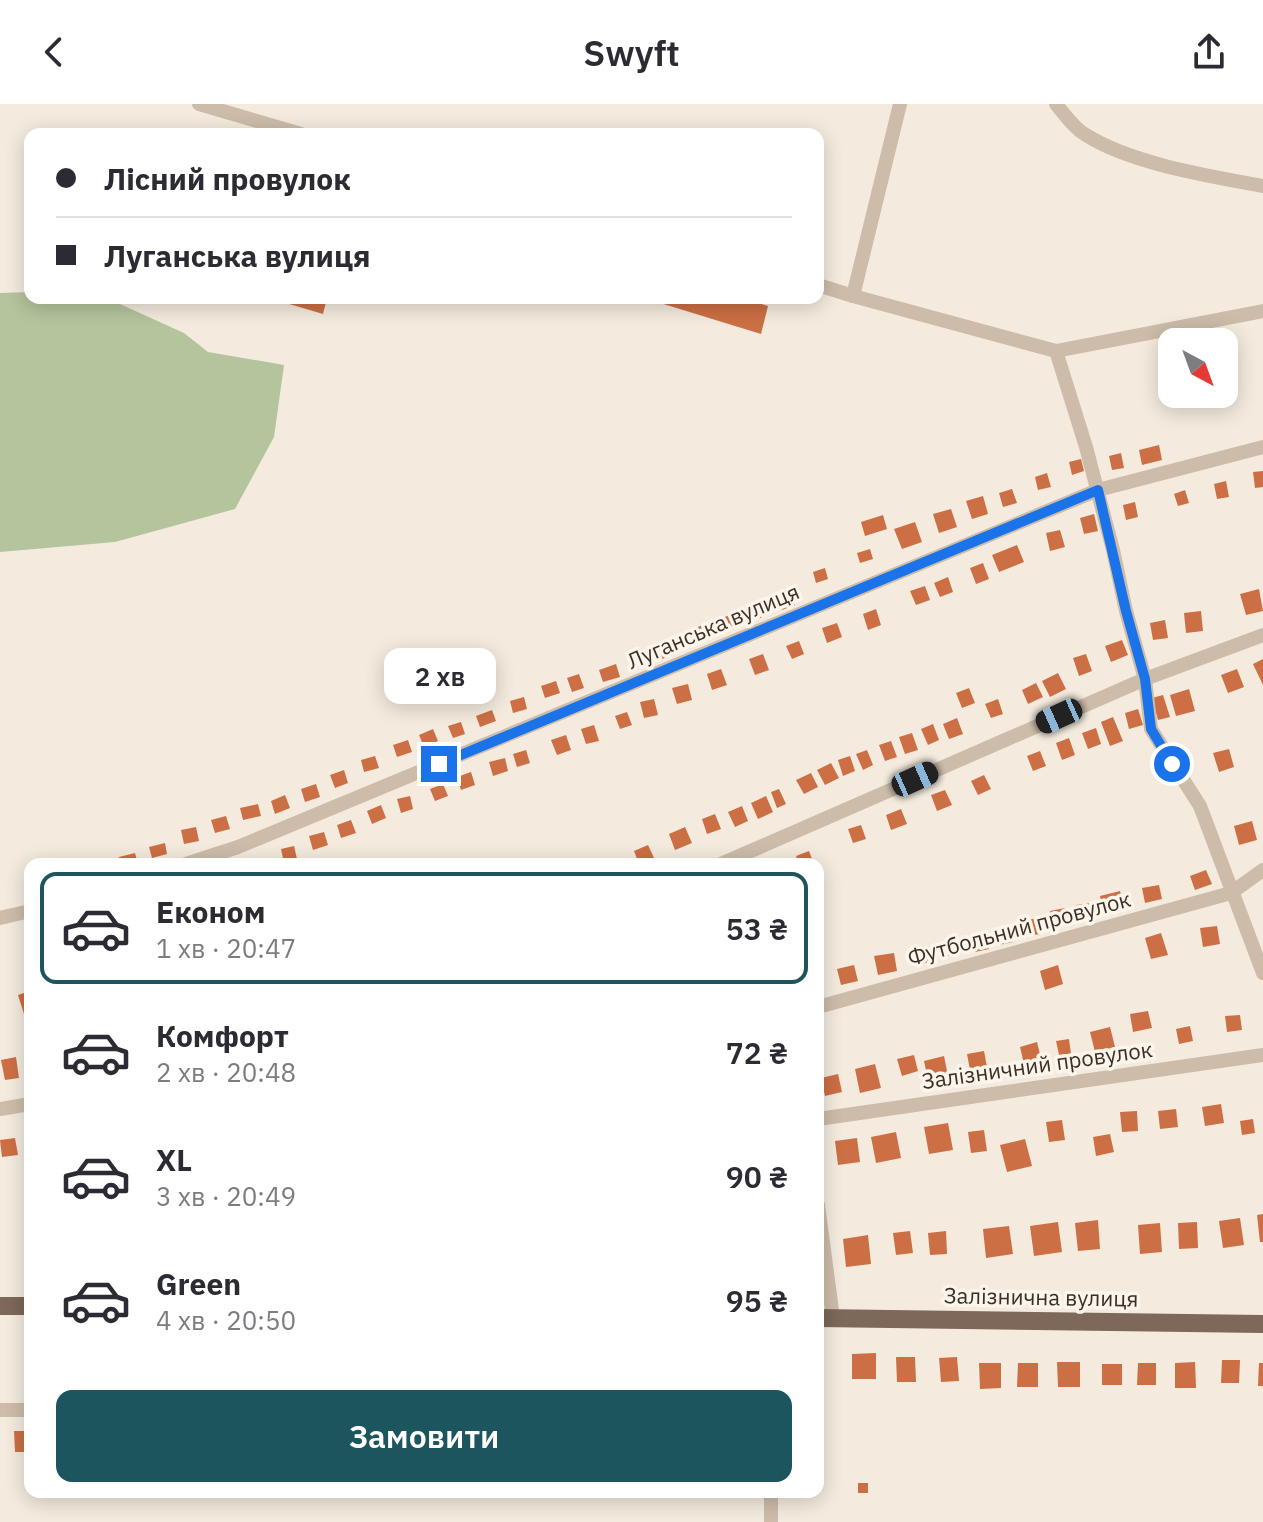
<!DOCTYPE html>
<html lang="uk">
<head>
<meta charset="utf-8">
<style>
	:root { --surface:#fff; --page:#f7f7f7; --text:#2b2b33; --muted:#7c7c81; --line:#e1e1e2; --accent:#1c555e }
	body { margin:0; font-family:"IBM Plex Sans",sans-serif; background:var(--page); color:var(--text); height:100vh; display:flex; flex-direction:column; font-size:30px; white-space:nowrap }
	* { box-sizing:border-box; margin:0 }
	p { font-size:26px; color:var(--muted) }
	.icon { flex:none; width:44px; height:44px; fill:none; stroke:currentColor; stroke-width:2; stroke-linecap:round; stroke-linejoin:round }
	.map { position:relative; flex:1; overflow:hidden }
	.side { position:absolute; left:24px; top:754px; width:800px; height:640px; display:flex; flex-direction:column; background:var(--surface); border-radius:16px; box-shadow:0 4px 20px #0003 }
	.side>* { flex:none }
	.guide { position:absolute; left:24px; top:24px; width:800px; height:176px; border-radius:16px; box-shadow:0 4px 20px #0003; display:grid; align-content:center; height:176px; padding:0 32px; background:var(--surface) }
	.needle { width:52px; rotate:139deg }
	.buttons { position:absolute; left:1158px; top:224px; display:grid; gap:16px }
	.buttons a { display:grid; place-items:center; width:80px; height:80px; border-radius:16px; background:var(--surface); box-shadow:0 4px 20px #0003; font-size:40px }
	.end { position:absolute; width:36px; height:36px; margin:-18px; border:10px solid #1a73e8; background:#fff; box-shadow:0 0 0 4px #fff }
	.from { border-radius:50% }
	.bubble { position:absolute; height:56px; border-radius:16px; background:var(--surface); box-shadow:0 4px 20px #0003; font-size:26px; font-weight:600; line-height:56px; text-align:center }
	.car { position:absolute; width:24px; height:48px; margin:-24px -12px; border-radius:10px; box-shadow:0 0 6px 2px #0007; background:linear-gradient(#222 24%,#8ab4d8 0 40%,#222 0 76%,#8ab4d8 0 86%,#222 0) }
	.guide b { display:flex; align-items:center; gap:28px; height:76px; font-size:30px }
	.guide b+b { border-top:2px solid var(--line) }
	.guide i { width:20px; height:20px; background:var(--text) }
	ul { padding:14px 0 0; list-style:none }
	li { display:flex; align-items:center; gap:24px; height:112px; margin:0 16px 12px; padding:0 16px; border:4px solid transparent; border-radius:16px }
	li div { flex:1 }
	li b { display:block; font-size:30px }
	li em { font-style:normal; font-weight:600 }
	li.on { border-color:var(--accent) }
	li>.icon { width:72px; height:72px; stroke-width:1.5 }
	.action { display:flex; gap:16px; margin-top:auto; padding:16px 32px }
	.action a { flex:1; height:92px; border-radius:16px; background:var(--accent); color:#fff; font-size:32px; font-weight:600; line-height:92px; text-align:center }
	header { display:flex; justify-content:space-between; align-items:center; height:104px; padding:0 32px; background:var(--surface); font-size:36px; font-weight:600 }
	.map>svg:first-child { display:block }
</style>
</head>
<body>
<header><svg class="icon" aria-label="back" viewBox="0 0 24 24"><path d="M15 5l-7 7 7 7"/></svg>Swyft<svg class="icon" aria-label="share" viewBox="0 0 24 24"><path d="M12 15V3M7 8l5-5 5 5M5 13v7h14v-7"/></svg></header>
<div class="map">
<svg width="1263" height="1418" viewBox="0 0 1263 1418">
	<rect width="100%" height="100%" fill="#f4ebde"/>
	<path fill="#b4c49d" d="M30 188V194L111 196 184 229 208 248 284 261 274 333 235 405 115 438 0 448V189Z"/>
	<g fill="#cc6f44">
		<path d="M269 194H327L323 210Z"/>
		<path d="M644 194H741L768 202 761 230Z"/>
		<path d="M1159 341 1162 356 1142 361 1139 346Z"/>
		<path d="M1121 349 1124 364 1112 366 1109 352Z"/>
		<path d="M1081 355 1084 367 1072 371 1069 358Z"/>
		<path d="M1263 367V383L1255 384 1253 368Z"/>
		<path d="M1047 369 1051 383 1038 386 1035 373Z"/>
		<path d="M1226 377 1229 393 1217 395 1214 380Z"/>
		<path d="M1012 385 1017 399 1003 403 999 389Z"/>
		<path d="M1185 386 1189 399 1178 402 1174 390Z"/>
		<path d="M983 392 988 410 972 415 966 397Z"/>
		<path d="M1135 398 1138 413 1126 416 1123 401Z"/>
		<path d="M951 405 957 423 939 429 933 410Z"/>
		<path d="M1094 410 1098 427 1084 430 1080 414Z"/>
		<path d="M883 411 887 425 865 432 861 418Z"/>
		<path d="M915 418 922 438 902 445 894 425Z"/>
		<path d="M1060 426 1065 443 1050 447 1046 429Z"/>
		<path d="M1017 441 1024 458 999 468 992 451Z"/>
		<path d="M870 445 873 455 860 459 857 449Z"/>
		<path d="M983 459 989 475 976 480 970 464Z"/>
		<path d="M825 464 828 475 816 479 813 468Z"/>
		<path d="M948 473 953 488 940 493 934 479Z"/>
		<path d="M925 482 930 496 916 501 910 487Z"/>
		<path d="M1259 485 1263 507 1246 511 1240 490Z"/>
		<path d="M791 491 795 501 782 506 778 496Z"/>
		<path d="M763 500 767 511 755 516 750 505Z"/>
		<path d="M876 505 881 521 868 526 863 510Z"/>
		<path d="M1201 507 1203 527 1186 529 1184 509Z"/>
		<path d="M733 510 737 520 723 526 719 515Z"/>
		<path d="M1165 516 1168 534 1153 536 1150 519Z"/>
		<path d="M837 519 842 533 827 539 822 524Z"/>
		<path d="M705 520 710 531 695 537 690 526Z"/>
		<path d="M1122 536 1128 551 1111 558 1105 542Z"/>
		<path d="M672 537 677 549 662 555 658 542Z"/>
		<path d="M799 537 804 550 792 555 786 542Z"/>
		<path d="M645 547 649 559 633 564 629 552Z"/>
		<path d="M763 550 769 566 755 571 749 555Z"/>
		<path d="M1086 550 1092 567 1079 572 1073 554Z"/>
		<path d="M1263 555V581L1253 560Z"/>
		<path d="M616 560 620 573 603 578 599 566Z"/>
		<path d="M721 565 727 581 712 586 707 570Z"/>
		<path d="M1237 565 1244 583 1228 589 1221 571Z"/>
		<path d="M1058 569 1066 585 1050 593 1042 577Z"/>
		<path d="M579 570 584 584 572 588 567 574Z"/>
		<path d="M556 577 560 589 545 594 541 582Z"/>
		<path d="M1036 579 1043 593 1028 600 1022 586Z"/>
		<path d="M688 580 692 596 677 600 672 584Z"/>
		<path d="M969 584 975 599 962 604 956 589Z"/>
		<path d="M1189 585 1195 607 1176 612 1170 591Z"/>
		<path d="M1163 591 1170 613 1158 616 1152 594Z"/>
		<path d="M524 593 527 605 513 609 510 597Z"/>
		<path d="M654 595 658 611 644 614 640 598Z"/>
		<path d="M998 595 1003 610 991 614 985 600Z"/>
		<path d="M1138 605 1143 621 1129 625 1125 609Z"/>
		<path d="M492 606 496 617 480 623 476 612Z"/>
		<path d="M627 608 632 621 620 625 615 612Z"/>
		<path d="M1113 613 1123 637 1110 642 1101 618Z"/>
		<path d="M957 614 963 630 949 635 943 620Z"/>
		<path d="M461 618 465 630 453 634 448 622Z"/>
		<path d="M933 620 939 636 928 641 921 625Z"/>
		<path d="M594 621 599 637 586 640 581 625Z"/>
		<path d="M1096 624 1101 640 1088 645 1082 629Z"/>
		<path d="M433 625 438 637 424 643 419 631Z"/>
		<path d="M912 629 918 646 905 650 899 633Z"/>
		<path d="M566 631 571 646 557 651 551 636Z"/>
		<path d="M1069 634 1075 651 1062 656 1056 639Z"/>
		<path d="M408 636 412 648 397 653 393 641Z"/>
		<path d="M891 637 897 653 885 657 879 641Z"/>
		<path d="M1229 645 1234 663 1219 668 1213 649Z"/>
		<path d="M526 646 530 659 517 663 513 650Z"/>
		<path d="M867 646 873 661 863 666 856 650Z"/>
		<path d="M1040 647 1046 662 1033 667 1027 652Z"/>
		<path d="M375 652 379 664 364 668 361 656Z"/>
		<path d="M850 652 855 667 843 672 838 656Z"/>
		<path d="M505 654 508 667 493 672 489 658Z"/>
		<path d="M831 659 839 674 825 681 817 666Z"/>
		<path d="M344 666 348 679 335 684 330 671Z"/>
		<path d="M471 668 475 681 461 686 457 673Z"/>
		<path d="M811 669 818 683 804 690 796 676Z"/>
		<path d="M984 671 991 685 978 691 971 677Z"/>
		<path d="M316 680 320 693 305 698 301 685Z"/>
		<path d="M443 680 448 692 435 697 430 685Z"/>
		<path d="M779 685 786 700 777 704 771 688Z"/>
		<path d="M945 686 952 701 937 707 931 691Z"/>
		<path d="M285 691 290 704 275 710 271 697Z"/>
		<path d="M410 692 413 705 401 709 397 695Z"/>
		<path d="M766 692 773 708 758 715 751 699Z"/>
		<path d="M258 700 261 712 243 716 240 704Z"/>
		<path d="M381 701 386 714 372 720 367 707Z"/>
		<path d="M742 702 748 717 735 723 728 708Z"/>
		<path d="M901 705 907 720 891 726 886 711Z"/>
		<path d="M715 710 721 725 707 730 702 715Z"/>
		<path d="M226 712 230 725 215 729 211 716Z"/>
		<path d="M351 716 356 729 341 734 337 721Z"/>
		<path d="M1252 717 1257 736 1239 741 1234 722Z"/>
		<path d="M861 721 866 735 853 739 848 725Z"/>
		<path d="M196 723 199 737 184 740 181 726Z"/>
		<path d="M685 723 692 739 675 746 669 730Z"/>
		<path d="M324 728 328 741 313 746 309 732Z"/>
		<path d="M165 739 167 750 152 754 149 743Z"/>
		<path d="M648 741 656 758 639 760 634 747Z"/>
		<path d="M294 742 297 755 284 759 281 745Z"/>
		<path d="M809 747 814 760H799L796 752Z"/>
		<path d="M135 749 138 760H121L119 753Z"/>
		<path d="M1206 766 1212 780 1195 786 1190 772Z"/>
		<path d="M1159 781 1162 795 1145 799 1142 784Z"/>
		<path d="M1120 787 1124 804 1104 808 1100 792Z"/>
		<path d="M1091 799 1093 813 1078 816 1076 801Z"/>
		<path d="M1065 804 1068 820 1053 823 1050 807Z"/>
		<path d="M1037 814 1040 830 1026 832 1023 817Z"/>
		<path d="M1010 822 1013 838 999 841 996 825Z"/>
		<path d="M1217 822 1220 840 1203 843 1200 824Z"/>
		<path d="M1161 829 1168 851 1151 855 1145 834Z"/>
		<path d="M986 830 989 845 975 848 972 833Z"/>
		<path d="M959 835 962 849 948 852 944 839Z"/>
		<path d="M929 842 931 858 913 861 911 844Z"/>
		<path d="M894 849 897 867 878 871 874 852Z"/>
		<path d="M854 861 858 877 841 881 837 865Z"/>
		<path d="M1058 861 1063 880 1045 886 1040 867Z"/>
		<path d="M30 887V908L24 910 18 891Z"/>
		<path d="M1148 907 1152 924 1133 928 1130 910Z"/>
		<path d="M1240 911 1242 926 1227 928 1225 912Z"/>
		<path d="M1190 922 1193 937 1179 940 1176 925Z"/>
		<path d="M1110 923 1115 943 1095 948 1090 928Z"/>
		<path d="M1069 935 1071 950 1059 951 1056 937Z"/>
		<path d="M1037 938 1041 955 1024 960 1020 943Z"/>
		<path d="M984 947 987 963 970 966 967 950Z"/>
		<path d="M914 951 918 967 902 972 897 955Z"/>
		<path d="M944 952 948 972 928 976 924 957Z"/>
		<path d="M16 953 19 974 5 976 1 956Z"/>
		<path d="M875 960 881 984 860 989 855 965Z"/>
		<path d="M838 970 842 988 825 992 821 974Z"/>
		<path d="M1221 1000 1224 1019 1205 1022 1202 1003Z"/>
		<path d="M1176 1005 1178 1023 1160 1025 1158 1007Z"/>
		<path d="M1137 1007 1138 1027 1122 1028 1120 1008Z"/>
		<path d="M1253 1015 1255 1029 1242 1031 1240 1017Z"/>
		<path d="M1062 1016 1065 1036 1049 1038 1046 1018Z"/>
		<path d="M948 1019 953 1046 929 1050 924 1023Z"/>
		<path d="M984 1026 987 1047 971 1049 968 1028Z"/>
		<path d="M896 1028 901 1054 876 1059 871 1033Z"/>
		<path d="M1110 1030 1114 1048 1096 1052 1093 1033Z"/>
		<path d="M15 1034 18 1051 2 1053 0 1036Z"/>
		<path d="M857 1034 860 1058 838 1061 835 1037Z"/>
		<path d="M1025 1035 1032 1062 1007 1068 1000 1041Z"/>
		<path d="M1263 1110V1138H1260L1257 1111Z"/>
		<path d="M1240 1114 1244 1141 1223 1144 1219 1117Z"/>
		<path d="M1098 1116 1100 1145 1078 1147 1075 1119Z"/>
		<path d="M1058 1118 1062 1148 1034 1152 1030 1122Z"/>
		<path d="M1197 1118 1198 1144 1179 1145 1178 1119Z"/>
		<path d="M1160 1119 1162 1148 1140 1150 1138 1121Z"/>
		<path d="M1009 1122 1013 1150 986 1154 983 1125Z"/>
		<path d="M910 1127 913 1149 896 1151 893 1129Z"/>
		<path d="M946 1127 947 1150 930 1151 928 1129Z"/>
		<path d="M868 1131 871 1160 846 1163 843 1135Z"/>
		<path d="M876 1249V1275H852V1250Z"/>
		<path d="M896 1253H915L916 1278H897Z"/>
		<path d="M957 1253 959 1277 941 1278 939 1254Z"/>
		<path d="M1222 1256H1240L1239 1279H1221Z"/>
		<path d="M1057 1258H1080V1283H1058Z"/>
		<path d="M1195 1258 1196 1284H1175V1259Z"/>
		<path d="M979 1259H1001V1284L980 1285Z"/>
		<path d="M1018 1259H1038V1283H1017Z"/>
		<path d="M1138 1259H1156V1281H1137Z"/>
		<path d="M1259 1259H1263V1282H1258Z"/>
		<rect x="1102" y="1260" width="20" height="21"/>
		<path d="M14 1327H29V1348H15Z"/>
		<rect x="858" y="1379" width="10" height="10"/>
	</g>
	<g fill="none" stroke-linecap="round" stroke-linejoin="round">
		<g stroke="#cdbca9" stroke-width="14">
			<path d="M199 0 301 30"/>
			<path d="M1056 0C1065 11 1074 24 1086 31 1132 60 1210 72 1263 82"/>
			<path d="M818 181 853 192 900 0"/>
			<path d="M853 192 1056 247 1263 207"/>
			<path d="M1056 247 1086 343 1113 446 1126 507 1145 575 1151 625 1200 702 1263 869"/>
			<path d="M186 760 238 743 1098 386 1263 343"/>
			<path d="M721 760 1145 575 1263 531"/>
			<path d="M0 814 30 807"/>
			<path d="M818 903 1231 789 1263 766"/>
			<path d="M0 1005 30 1000"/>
			<path d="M818 1015 1263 951"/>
			<path d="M818 1101 833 1214"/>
			<path d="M0 1306H30"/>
			<path d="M771 1388V1418"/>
		</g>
		<g stroke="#7d6859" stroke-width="18">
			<path d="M0 1202H30"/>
			<path d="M818 1214 1263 1220"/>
		</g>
	</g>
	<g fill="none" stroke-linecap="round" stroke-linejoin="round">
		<path stroke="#1a73e8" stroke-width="10" d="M439 660 1098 386 1126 507 1145 575 1151 625 1172 660"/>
	</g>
	<g text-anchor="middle" stroke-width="7" stroke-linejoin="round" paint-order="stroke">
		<g font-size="22" fill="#3a3029" stroke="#fbf5eb">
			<text transform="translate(713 522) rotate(-23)" y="8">Луганська вулиця</text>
			<text transform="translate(1019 824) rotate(-15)" y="8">Футбольний провулок</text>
			<text transform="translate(1037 961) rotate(-8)" y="8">Залізничний провулок</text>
			<text transform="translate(1041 1193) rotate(1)" y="8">Залізнична вулиця</text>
		</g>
	</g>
</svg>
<div class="buttons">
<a><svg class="needle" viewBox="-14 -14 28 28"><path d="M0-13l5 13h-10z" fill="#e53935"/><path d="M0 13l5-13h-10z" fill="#7c7c81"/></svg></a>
</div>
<i class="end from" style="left:1172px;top:660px"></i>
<i class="end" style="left:439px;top:660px"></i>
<div class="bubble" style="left:384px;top:544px;width:112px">2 хв</div>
<i class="car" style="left:1059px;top:612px;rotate:246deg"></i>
<i class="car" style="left:915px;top:675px;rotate:66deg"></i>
<div class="guide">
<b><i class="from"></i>Лісний провулок</b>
<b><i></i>Луганська вулиця</b>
</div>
<section class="side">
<ul>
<li class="on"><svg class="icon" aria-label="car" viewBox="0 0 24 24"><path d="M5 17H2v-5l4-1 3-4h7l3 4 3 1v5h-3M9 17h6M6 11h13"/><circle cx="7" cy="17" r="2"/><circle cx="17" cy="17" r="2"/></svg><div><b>Економ</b><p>1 хв · 20:47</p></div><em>53 ₴</em></li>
<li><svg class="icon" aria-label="car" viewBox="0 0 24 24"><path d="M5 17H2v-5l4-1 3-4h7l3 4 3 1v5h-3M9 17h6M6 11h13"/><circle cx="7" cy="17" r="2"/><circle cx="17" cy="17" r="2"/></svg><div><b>Комфорт</b><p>2 хв · 20:48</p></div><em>72 ₴</em></li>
<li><svg class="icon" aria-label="car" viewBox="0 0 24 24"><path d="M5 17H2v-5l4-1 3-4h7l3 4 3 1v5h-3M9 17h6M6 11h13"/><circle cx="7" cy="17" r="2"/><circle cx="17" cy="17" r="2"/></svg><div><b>XL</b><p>3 хв · 20:49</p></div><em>90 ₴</em></li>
<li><svg class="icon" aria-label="car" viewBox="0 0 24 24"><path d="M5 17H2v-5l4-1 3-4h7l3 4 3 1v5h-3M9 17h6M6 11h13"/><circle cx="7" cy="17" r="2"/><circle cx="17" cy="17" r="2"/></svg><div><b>Green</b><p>4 хв · 20:50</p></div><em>95 ₴</em></li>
</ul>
<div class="action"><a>Замовити</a></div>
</section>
</div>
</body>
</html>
